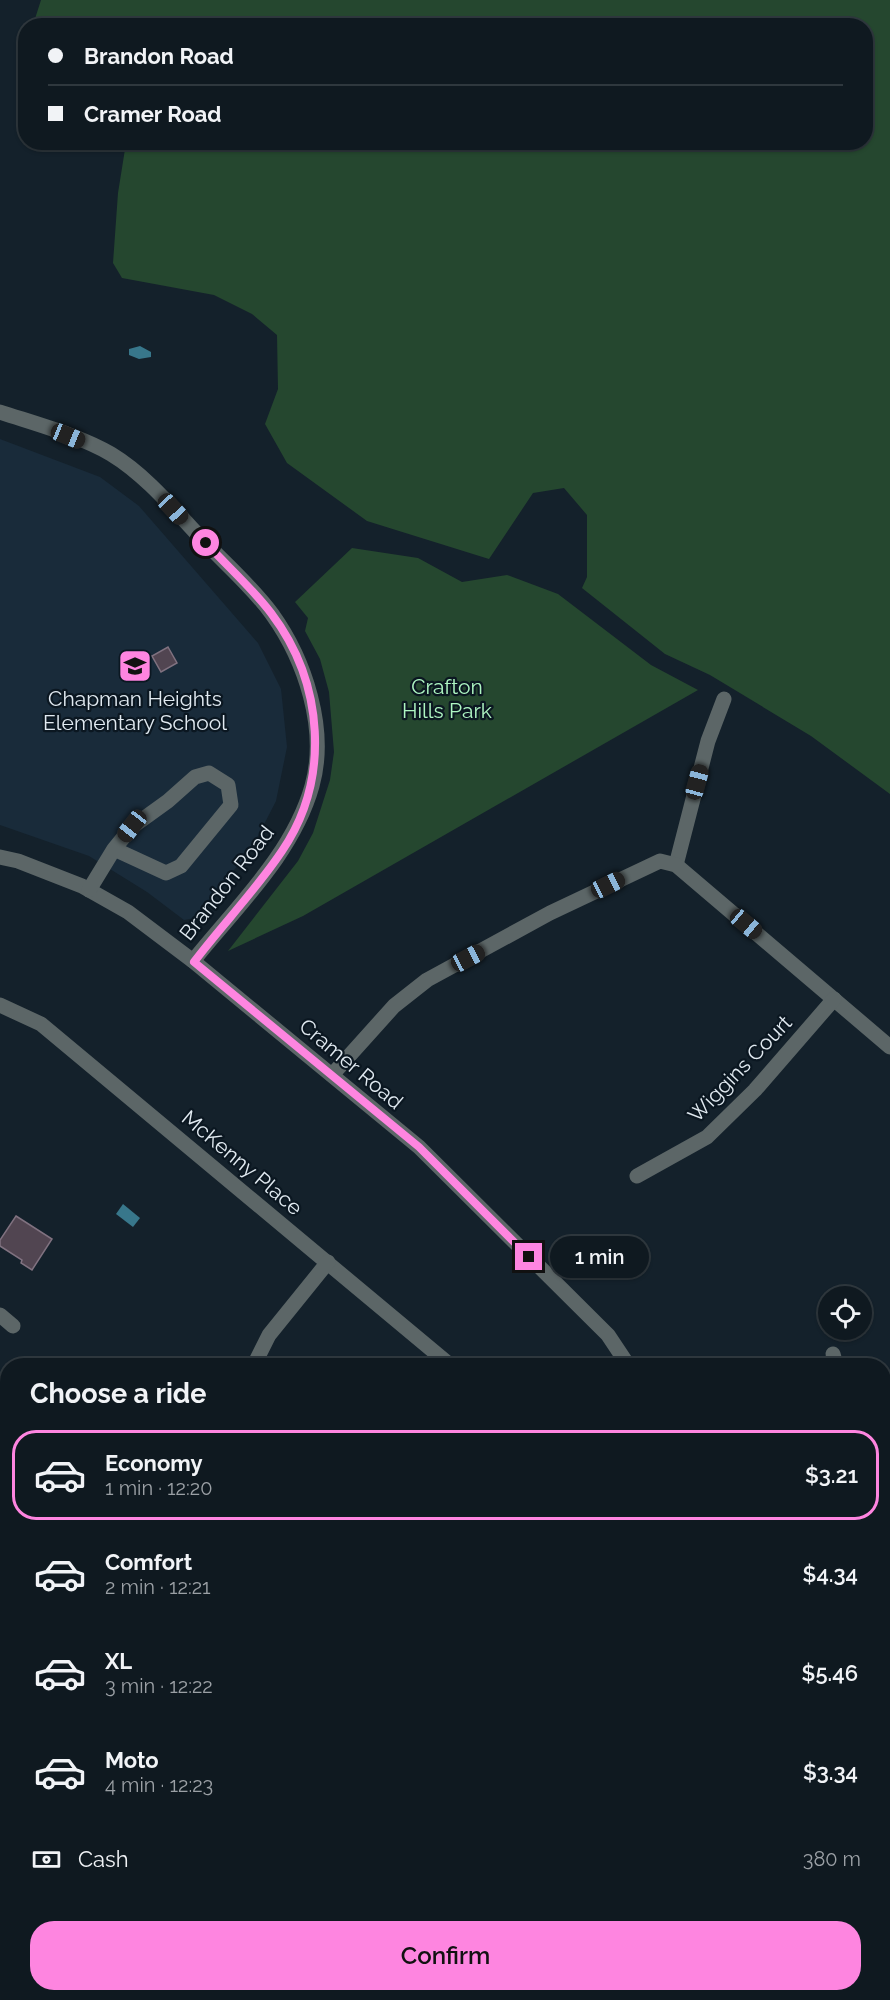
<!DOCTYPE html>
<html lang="en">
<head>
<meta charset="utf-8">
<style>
	:root { --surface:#0f1920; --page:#1d262d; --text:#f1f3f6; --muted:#9ba0a5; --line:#2f383e; --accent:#fe85e0 }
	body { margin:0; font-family:Raleway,sans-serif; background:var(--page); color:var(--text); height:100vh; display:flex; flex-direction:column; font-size:22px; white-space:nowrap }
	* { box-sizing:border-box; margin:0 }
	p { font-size:20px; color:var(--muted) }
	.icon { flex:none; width:33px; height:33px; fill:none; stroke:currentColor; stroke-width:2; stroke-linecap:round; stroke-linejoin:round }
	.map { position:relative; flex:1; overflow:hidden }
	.sheet { position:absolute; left:0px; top:1358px; width:891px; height:644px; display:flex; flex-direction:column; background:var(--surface); border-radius:24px 24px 0 0; box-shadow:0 2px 4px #0004,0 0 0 2px var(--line) }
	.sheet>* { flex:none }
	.guide { position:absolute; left:18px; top:18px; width:855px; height:132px; border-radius:24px; box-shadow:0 2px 4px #0004,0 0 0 2px var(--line); display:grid; align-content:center; height:132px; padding:0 30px; background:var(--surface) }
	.fabs { position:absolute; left:818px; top:1286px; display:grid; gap:12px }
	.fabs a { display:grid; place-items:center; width:54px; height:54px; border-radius:50%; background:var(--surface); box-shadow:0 2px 4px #0004,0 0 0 2px var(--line); font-size:30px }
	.end { position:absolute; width:27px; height:27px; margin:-14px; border:8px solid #fe85e0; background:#111; box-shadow:0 0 0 3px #111 }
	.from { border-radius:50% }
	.bubble { position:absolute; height:42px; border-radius:21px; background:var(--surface); box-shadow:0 2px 4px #0004,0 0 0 2px var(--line); font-size:20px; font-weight:600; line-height:42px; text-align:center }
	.car { position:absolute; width:18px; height:36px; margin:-18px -9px; border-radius:8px; box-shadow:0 0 4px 2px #0007; background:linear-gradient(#222 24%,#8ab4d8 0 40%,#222 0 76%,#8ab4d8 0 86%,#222 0) }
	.guide b { display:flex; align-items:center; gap:21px; height:57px; font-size:22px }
	.guide b+b { border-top:2px solid var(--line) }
	.guide i { width:15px; height:15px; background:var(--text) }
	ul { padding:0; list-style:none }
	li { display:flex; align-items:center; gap:18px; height:90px; margin:0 12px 9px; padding:0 18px; border:3px solid transparent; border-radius:24px }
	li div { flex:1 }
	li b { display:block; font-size:22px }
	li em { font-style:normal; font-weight:600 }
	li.on { border-color:var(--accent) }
	li>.icon { width:54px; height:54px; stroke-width:1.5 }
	h2 { padding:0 30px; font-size:27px; line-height:72px }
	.pay { display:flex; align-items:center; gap:15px; height:66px; padding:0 30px; font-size:22px }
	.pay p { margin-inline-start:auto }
	.cta { display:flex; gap:12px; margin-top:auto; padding:12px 30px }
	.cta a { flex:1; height:69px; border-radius:24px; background:var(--accent); color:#111; font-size:24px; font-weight:600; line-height:69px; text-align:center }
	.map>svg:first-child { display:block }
</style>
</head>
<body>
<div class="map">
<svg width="890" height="2000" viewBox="0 0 890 2000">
	<rect width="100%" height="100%" fill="#14212b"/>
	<path fill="#192b3a" d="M0 439 100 477 139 506 258 643 281 689 287 747 276 801 252 848 195 918 184 920 147 892 89 856 0 825Z"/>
	<g fill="#25472f">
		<path d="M41 0H890V794L811 736 710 675 665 654 582 588 587 577V515L564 488 533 493 489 559 367 521 287 463 265 424 278 389 277 335 252 314 214 295 122 278 113 263 118 193 126 143 866 142V26L33 25Z"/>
		<path d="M352 548 418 558 462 582 507 575 558 594 651 665 698 690 303 916 228 951 298 861 313 833 330 780 334 752 329 692 320 659 305 631 308 618 295 602Z"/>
	</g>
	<g fill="#38778b">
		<path d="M140 346 151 352V357L139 359 129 355V349Z"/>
		<path d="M123 1204 140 1218 133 1227 116 1214Z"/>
		<path d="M7 1412V1431L2 1435 0 1417Z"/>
	</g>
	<g fill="#514551" stroke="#807280" stroke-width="1.5">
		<path d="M168 647 177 663 161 672 152 656Z"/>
		<path d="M16 1216 52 1239 32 1270 21 1263 22 1260 0 1246V1240Z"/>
	</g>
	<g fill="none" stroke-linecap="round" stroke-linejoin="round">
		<g stroke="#5c6667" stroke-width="15">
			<path d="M0 412C33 423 81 436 111 454 144 474 171 506 197 534 221 560 251 585 272 614 305 660 328 729 312 786 293 854 236 907 193 961"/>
			<path d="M0 857 18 861 82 886 128 912 193 961 419 1147 608 1335 628 1365"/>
			<path d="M676 865 708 741 724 699"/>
			<path d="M89 890 114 849 132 827 168 801 195 777 209 773 228 785 231 805 181 866 166 873 114 849"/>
			<path d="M0 1005 41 1024 450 1365"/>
			<path d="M332 1075 394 1006 427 980 550 913 660 861 676 865 890 1047"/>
			<path d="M637 1176 707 1137 755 1090 834 999"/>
			<path d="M0 1315 13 1326"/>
			<path d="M833 1354 836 1365"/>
			<path d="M254 1365 269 1335 328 1262"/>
			<path d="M884 1444 890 1443"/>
			<path d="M0 1487 8 1493"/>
			<path d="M0 1637 8 1644"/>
			<path d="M884 1657 890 1658"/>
			<path d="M884 1892 890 1893"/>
			<path d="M0 1907 8 1912"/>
			<path d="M122 1994 131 2000"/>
			<path d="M442 1994 452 2000"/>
			<path d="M693 1994 704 2000"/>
			<path d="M552 2000 554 1994"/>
		</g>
	</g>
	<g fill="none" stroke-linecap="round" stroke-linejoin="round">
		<path stroke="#fe85e0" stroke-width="8" d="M206 543C227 566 252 588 271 613 324 683 331 779 282 851 256 890 222 925 194 962L419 1147 529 1257"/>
	</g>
	<defs>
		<symbol id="school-square" viewBox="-11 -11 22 22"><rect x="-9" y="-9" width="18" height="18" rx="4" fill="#fe85e0" stroke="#0b1721"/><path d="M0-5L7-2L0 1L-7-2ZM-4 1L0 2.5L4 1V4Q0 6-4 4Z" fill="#111"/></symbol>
	</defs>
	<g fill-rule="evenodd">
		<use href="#school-square" x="116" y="647" width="38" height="38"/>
	</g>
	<g text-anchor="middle" stroke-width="4.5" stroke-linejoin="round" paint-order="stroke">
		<g font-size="21" fill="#aef6c2" stroke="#0b1721">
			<text x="447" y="694">Crafton<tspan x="447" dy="24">Hills Park</tspan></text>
		</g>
		<g font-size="21" fill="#e1eaf1" stroke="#0b1721">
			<text x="135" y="706">Chapman Heights<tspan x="135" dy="24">Elementary School</tspan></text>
		</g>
		<g font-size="21" fill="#e1eaf1" stroke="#0b1721">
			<text transform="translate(227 883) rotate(-52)" y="7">Brandon Road</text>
			<text transform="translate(351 1064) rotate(40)" y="7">Cramer Road</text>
			<text transform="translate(740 1069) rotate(-46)" y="7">Wiggins Court</text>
			<text transform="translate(242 1163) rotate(40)" y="7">McKenny Place</text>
		</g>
	</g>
</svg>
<div class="fabs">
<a><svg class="icon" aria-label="locate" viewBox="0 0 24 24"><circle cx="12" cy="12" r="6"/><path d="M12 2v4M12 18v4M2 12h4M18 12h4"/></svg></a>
</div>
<i class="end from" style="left:206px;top:543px"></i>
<i class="end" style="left:529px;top:1257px"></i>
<div class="bubble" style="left:550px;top:1236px;width:99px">1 min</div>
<i class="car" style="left:68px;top:436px;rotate:112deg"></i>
<i class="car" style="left:173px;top:509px;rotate:137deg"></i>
<i class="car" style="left:697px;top:782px;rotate:15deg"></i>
<i class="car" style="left:132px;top:826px;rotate:218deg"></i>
<i class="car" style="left:608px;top:885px;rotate:64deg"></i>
<i class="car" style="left:746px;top:924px;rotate:130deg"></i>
<i class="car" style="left:468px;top:958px;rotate:62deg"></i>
<div class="guide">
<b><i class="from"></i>Brandon Road</b>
<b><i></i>Cramer Road</b>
</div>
<section class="sheet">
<h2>Choose a ride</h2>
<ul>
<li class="on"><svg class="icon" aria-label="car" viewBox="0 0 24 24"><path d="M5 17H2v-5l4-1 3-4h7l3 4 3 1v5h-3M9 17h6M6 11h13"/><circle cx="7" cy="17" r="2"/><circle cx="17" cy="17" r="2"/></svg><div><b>Economy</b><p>1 min · 12:20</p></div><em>$3.21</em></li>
<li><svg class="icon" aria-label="car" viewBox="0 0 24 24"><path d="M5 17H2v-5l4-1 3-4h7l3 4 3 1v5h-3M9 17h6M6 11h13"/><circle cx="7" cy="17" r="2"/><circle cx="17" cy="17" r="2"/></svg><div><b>Comfort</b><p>2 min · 12:21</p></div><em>$4.34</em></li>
<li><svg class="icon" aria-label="car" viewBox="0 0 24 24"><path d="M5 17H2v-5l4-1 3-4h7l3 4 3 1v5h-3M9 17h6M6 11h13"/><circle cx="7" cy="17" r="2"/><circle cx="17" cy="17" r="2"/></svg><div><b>XL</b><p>3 min · 12:22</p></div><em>$5.46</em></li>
<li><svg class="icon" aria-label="car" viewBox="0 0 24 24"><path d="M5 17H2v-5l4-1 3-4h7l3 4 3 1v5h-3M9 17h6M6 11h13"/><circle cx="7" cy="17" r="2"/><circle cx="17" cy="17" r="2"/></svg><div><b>Moto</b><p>4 min · 12:23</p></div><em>$3.34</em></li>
</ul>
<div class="pay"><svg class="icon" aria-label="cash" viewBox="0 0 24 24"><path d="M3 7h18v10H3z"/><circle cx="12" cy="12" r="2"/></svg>Cash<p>380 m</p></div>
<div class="cta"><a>Confirm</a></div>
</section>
</div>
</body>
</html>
